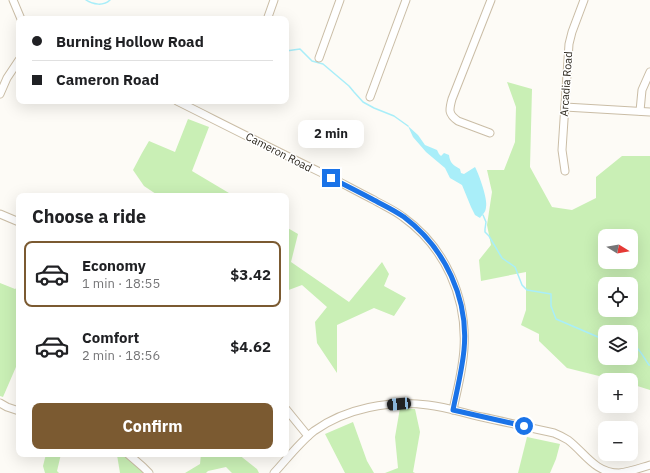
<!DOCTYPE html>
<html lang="en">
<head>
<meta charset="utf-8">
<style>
	:root { --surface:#fff; --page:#f2f2f2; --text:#202124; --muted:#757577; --line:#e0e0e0; --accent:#7b5a31 }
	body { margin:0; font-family:"IBM Plex Sans",sans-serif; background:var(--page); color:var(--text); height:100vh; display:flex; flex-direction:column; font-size:15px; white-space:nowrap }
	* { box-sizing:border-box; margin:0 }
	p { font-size:13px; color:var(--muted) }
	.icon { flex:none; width:22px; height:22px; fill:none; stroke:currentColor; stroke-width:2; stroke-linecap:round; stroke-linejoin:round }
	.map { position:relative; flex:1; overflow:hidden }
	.details { position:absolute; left:16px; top:193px; width:273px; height:264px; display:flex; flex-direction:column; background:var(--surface); border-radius:8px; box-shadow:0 4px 16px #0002 }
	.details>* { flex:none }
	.hud { position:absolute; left:16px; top:16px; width:273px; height:88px; border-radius:8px; box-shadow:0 4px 16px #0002; display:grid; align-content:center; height:88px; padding:0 16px; background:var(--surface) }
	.needle { width:26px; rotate:101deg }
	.controls { position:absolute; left:598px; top:229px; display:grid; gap:8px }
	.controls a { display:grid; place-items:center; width:40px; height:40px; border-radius:8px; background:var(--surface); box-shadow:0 4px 16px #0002; font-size:20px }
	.end { position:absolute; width:18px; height:18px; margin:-9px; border:5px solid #1a73e8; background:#fff; box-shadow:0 0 0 2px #fff }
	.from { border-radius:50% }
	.bubble { position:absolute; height:28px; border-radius:8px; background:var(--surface); box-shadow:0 4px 16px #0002; font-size:13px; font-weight:700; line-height:28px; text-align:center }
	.car { position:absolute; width:12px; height:24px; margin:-12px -6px; border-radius:5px; box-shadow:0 0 3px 1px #0007; background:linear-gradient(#222 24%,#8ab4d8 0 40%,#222 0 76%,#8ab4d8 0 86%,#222 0) }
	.hud b { display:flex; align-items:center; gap:14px; height:38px; font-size:15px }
	.hud b+b { border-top:1px solid var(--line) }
	.hud i { width:10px; height:10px; background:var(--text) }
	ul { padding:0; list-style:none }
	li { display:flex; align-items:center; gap:12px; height:66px; margin:0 8px 6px; padding:0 8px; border:2px solid transparent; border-radius:8px }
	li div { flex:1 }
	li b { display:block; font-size:15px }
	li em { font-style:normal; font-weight:700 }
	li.current { border-color:var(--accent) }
	li>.icon { width:36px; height:36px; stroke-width:1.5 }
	h2 { padding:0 16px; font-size:18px; line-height:48px }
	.primary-button { display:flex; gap:8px; margin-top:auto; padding:8px 16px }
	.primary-button a { flex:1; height:46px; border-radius:8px; background:var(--accent); color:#fff; font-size:16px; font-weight:700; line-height:46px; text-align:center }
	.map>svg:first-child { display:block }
</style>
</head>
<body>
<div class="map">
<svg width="650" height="473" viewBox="0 0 650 473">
	<rect width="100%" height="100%" fill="#fdfbf6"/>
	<g fill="#c9efb5" fill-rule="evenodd">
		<path d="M507 82 532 89 530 167 552 207 572 210 596 198V177L622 156H650V390L631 384V380H615L567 368 539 341V334L521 325 526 310V272L481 281 479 260 491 245 487 225 492 192 487 170H504L515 142 516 107ZM605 236H631V262H605ZM605 284H631V310H605ZM605 332H631V358H605Z"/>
		<path d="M188 119 209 127 192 171 234 196H159L144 186 133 170 142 153 149 141 175 152Z"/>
		<path d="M286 227 298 234 291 262 349 302 382 262 389 274 384 286 406 298 394 316 374 308 337 325V373L317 343 315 322 327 307 302 285 286 291Z"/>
		<path d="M0 283 15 289 19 286V360L3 397 0 396Z"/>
		<path d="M400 408 415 409 420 432 413 472 415 473H385L398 468 395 437Z"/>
		<path d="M353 422 367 461 374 473H345L325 434Z"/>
		<path d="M527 437 560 444 556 459 550 473H518Z"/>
		<path d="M46 454H61L57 471 59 473H45L43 466Z"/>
		<path d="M120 454H134L146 465 152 473H120L117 455Z"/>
		<path d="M201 454H238L257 469 259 473H232L226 467 208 471 206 473H185L200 464Z"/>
	</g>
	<path fill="#a9eef9" d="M408 126 418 135 425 145 437 150 439 154 441 156 444 153 449 155C450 163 453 165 460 169L461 173 464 174 475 167C479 174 488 200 486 207 486 212 482 215 480 218L475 215 471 207 462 185 450 178 445 168 426 152 413 137Z"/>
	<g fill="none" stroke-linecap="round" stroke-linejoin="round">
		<g stroke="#a9eef9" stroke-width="1.5">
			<path d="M86 0C93 5 104 6 110 0"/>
			<path d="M286 51 300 49 312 61 323 64 349 86 354 92 363 102 374 108 394 116 408 126"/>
			<path d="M483 215 486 222 485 229V232L489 236 502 258 515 267 522 285 527 290 551 294V306L556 319 605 340"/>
			<path d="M631 347 635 346C641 351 644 358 649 365H650"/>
		</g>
		<defs>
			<g id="minor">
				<path d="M13 0 21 19"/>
				<path d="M268 17 274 0"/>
				<path d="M319 58 340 0"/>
				<path d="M0 94 7 78 19 60"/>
				<path d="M370 97 406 0"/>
				<path d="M177 101C227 126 276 151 326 175 342 183 358 192 374 200 384 206 394 210 403 217 445 247 467 297 464 348 463 369 457 390 453 410"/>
				<path d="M565 107 650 112"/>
				<path d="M640 111 642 90 650 72"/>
				<path d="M490 133 458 121C448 114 449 110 452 99L491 0"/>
				<path d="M565 171 562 150 569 44 572 32 584 0"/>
				<path d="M0 214 19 222"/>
				<path d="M0 403 7 407 19 411"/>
				<path d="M286 409 308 436"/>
				<path d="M128 454 143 467 149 473"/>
				<path d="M274 473C287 459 299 443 314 431 346 408 390 400 428 405 446 407 464 413 482 417 506 422 530 428 554 433 559 435 563 437 568 440 585 453 595 473 619 473 630 472 640 468 650 465"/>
			</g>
		</defs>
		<use href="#minor" stroke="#cabda6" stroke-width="9"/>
		<use href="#minor" stroke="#fff" stroke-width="7"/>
	</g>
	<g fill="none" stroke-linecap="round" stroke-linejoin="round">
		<path stroke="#1a73e8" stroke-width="5" d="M331 178C345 185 359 192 372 199 383 205 394 210 404 217 445 248 469 299 464 350 462 370 457 390 453 410L524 426"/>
	</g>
	<g text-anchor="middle" stroke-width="3" stroke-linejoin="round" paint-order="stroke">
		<g font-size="11" fill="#2a251c" stroke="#fff">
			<text transform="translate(566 84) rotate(-86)" y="4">Arcadia Road</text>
			<text transform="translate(279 152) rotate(27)" y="4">Cameron Road</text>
		</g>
	</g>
</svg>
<div class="controls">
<a><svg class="needle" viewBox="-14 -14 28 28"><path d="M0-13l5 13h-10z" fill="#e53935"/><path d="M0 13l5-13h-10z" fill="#757577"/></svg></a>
<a><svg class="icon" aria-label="locate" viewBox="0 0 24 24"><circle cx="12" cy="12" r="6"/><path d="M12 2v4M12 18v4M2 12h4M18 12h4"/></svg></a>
<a><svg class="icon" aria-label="layers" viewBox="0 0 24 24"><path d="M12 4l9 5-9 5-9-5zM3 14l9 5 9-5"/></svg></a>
<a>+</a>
<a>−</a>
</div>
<i class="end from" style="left:524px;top:426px"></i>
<i class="end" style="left:331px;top:178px"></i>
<div class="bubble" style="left:298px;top:120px;width:66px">2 min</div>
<i class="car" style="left:399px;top:404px;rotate:265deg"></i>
<div class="hud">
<b><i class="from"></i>Burning Hollow Road</b>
<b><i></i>Cameron Road</b>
</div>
<section class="details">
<h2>Choose a ride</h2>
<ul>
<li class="current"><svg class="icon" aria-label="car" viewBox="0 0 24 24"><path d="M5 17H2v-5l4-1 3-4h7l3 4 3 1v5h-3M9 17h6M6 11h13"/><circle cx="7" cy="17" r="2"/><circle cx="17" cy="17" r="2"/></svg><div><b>Economy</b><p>1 min · 18:55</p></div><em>$3.42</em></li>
<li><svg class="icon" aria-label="car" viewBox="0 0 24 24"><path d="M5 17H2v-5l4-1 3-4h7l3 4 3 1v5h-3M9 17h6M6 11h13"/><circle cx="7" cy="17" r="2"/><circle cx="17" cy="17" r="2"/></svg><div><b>Comfort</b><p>2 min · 18:56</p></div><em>$4.62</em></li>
</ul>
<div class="primary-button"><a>Confirm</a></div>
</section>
</div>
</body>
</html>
